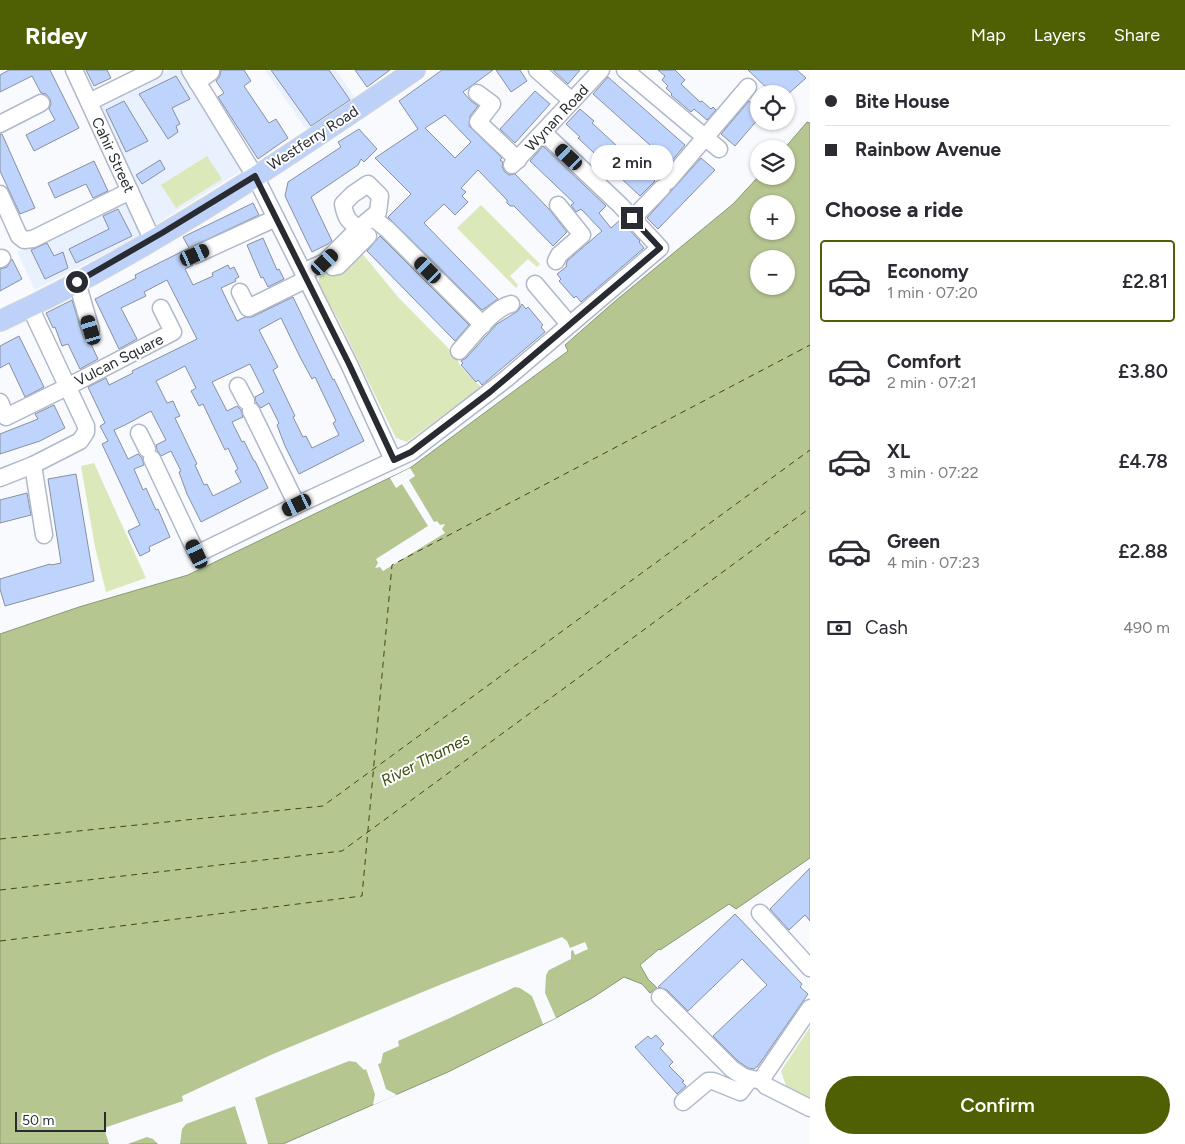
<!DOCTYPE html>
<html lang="en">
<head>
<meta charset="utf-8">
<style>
	:root { --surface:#fff; --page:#f2f2f3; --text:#2b2b33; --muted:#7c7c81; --line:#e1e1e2; --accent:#4e5f04 }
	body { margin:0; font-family:Figtree,sans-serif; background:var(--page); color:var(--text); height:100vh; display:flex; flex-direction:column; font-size:19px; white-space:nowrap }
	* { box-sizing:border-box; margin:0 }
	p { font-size:16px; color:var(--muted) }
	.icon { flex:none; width:28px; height:28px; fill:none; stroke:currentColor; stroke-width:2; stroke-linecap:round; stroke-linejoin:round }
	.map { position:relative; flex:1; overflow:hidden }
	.panel { display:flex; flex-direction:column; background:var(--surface); width:375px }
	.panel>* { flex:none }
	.guide { display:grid; align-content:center; height:110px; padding:0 15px; background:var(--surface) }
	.tools { position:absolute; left:750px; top:15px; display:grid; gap:10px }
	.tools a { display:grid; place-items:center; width:45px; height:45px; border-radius:50%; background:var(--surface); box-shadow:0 1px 4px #0004; font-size:25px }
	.scale { position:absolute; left:15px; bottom:12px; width:91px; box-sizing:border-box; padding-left:5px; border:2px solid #282b31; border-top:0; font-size:14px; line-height:18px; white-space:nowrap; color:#282b31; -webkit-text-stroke:4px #fff; paint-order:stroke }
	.end { position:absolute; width:22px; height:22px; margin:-11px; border:6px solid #282b31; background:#fff; box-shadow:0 0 0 2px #fff }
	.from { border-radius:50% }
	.bubble { position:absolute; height:35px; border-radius:18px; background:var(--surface); box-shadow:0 1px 4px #0004; font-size:16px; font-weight:600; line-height:35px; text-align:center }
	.car { position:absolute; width:15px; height:30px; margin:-15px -8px; border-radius:6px; box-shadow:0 0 4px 1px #0007; background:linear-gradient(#222 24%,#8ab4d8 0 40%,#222 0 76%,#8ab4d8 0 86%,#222 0) }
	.guide b { display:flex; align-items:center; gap:18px; height:48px; font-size:19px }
	.guide b+b { border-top:1px solid var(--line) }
	.guide i { width:12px; height:12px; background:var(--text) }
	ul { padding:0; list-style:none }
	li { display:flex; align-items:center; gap:15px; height:82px; margin:0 10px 8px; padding:0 5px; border:2px solid transparent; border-radius:5px }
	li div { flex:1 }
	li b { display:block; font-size:19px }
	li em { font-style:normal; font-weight:600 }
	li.on { border-color:var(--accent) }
	li>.icon { width:45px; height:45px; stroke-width:1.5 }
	h2 { padding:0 15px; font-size:22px; line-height:60px }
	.pay { display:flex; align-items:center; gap:12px; height:55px; padding:0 15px; font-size:19px }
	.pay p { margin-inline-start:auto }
	.primary-button { display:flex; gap:10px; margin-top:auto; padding:10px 15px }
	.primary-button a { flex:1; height:58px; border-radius:30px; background:var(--accent); color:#fff; font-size:20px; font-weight:600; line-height:58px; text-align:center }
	header { display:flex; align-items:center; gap:30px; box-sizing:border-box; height:70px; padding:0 25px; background:var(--accent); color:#fff }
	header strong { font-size:24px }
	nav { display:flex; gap:28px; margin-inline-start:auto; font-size:18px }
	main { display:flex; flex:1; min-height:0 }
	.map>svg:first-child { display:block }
</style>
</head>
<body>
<header>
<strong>Ridey</strong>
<nav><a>Map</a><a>Layers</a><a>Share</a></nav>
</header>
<main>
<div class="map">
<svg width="810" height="1074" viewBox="0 0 810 1074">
	<rect width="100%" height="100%" fill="#f9fafe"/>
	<g fill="#e9f1ff">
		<path d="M169 0H182L241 101 156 154 97 36Z"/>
		<path d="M265 0H336L358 33 311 66Z"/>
		<path d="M126 129 142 165 35 220 17 182Z"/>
	</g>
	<g fill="#dae8ba">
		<path d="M207 86 222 109 176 138 161 115Z"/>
		<path d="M481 135 540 194 537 197 528 189 510 206 518 215 516 218 457 158Z"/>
		<path d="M361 182 398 227 456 286 460 296 481 317 407 372 396 368 339 251 318 213 320 206 323 203 332 202Z"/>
		<path d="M94 393 146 508 106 522 95 477 81 396Z"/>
		<path d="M810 957V1028L786 1016 781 1001Z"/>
	</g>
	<path fill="#b6c690" stroke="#8b9874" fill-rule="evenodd" d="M807 52 810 53V788L736 839 729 834 660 880 659 879 640 895 648 909 657 918 650 923 642 914 624 907 592 928 556 948 448 1002 283 1074H0V564L79 537 188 505 385 410 410 398 568 281 565 275 614 232 733 134 759 106H786V79H784ZM759 134H786V161H759ZM759 189H786V216H759Z"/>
	<g fill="#f9fafe">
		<path d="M410 398 415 406 409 410 434 452 437 451 440 455 445 454 442 459 445 463 383 501 380 497 375 498 378 493 376 489 428 456 402 414 396 418 390 408Z"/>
		<path d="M562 867 567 871 570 878 585 872 588 879 575 885 573 880 571 881V889L549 900 546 905 545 923 556 948 543 954 532 926 520 918 515 917 452 947 398 971 399 976 383 983 381 993 378 994 386 1019 397 1025 373 1035 375 1024 366 999 364 1000 356 992 349 991 255 1028 268 1074H247L235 1036 186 1054 182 1059 180 1074H158L153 1069 147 1067 128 1074H109L104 1058 183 1031 182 1026 273 984 442 914Z"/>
	</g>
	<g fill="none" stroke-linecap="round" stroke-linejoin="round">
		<g stroke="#3b490b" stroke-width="1" stroke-dasharray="6 5" stroke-linecap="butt">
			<path d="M0 769 323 736 810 380"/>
			<path d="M0 820 342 781 810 438"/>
			<path d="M0 871 362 826 392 495 810 275"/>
		</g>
	</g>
	<g fill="#bfd4fc" stroke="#88909f" fill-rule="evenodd">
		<path d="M9 0H50L79 58 34 81 26 65 55 50 49 39 51 34 50 29 46 24 41 23 32 6 0 22V5Z"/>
		<path d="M86 0H107L111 8 94 16Z"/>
		<path d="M221 0H244L251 11 244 16 269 53 276 49 288 68 258 89 218 27 224 23 216 11 220 6Z"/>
		<path d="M271 0H329L350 30 311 56Z"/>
		<path d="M355 0H390L367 17Z"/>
		<path d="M442 0H493L463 22 471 31 478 36 470 46 469 56 502 88 500 90 503 92 502 97 505 102 509 105 515 104 549 139 567 162 553 176 514 136H510L507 133V130L478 100 461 118 466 122 462 126 468 132 455 145 444 134 424 153 498 229 482 240 388 147 411 124 375 88 418 59 399 31ZM445 45 471 72 455 88 425 58Z"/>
		<path d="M496 0H520L527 11 511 22Z"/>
		<path d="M553 0H580L568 14Z"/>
		<path d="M658 0H675L685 10 681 14 700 32 702 31 711 39 713 37 716 40 707 50 694 39 691 42 671 25 672 24 666 18 668 16 662 10 665 6Z"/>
		<path d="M748 0H797L806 8 788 24H773Z"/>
		<path d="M176 6 190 29 172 38 180 54 176 56 178 62 168 69 139 24Z"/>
		<path d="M608 7 685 75 670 93 593 24Z"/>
		<path d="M535 21 550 34 515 73 500 59Z"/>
		<path d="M124 31 148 71 126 82 106 40Z"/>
		<path d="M749 31 759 39V48L735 76 721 64Z"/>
		<path d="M580 39 594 51 592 53 655 111 640 126 578 68 580 67 566 54Z"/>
		<path d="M359 59 377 79 364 92 361 89 358 95 311 127 332 171 328 174 312 182 285 126 288 112 341 77 338 72Z"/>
		<path d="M0 64H2L35 138 20 144 0 101Z"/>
		<path d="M543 76 606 136 599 143 611 158 620 150 640 171 639 172 644 178 581 232 576 226 574 228 559 211 561 209 557 204 566 197 567 191 602 161 581 139 576 142 571 135 574 133 530 91Z"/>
		<path d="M701 88 715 100 658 159 647 148Z"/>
		<path d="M160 90 165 99 142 114 136 105Z"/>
		<path d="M94 91 108 121 93 128 86 114 55 128 48 113Z"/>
		<path d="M253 133 259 145 189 178 183 167Z"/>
		<path d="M118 139 132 166 76 193 69 179 109 159 103 146Z"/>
		<path d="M380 166 469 255 455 271 367 181Z"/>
		<path d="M263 168 277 200 279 199 284 209 268 217 263 207 261 208 247 175Z"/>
		<path d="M47 173 54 186 63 182 68 198 45 209 31 180Z"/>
		<path d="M189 178 185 184 186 189 193 195 185 199 193 215 213 206 212 203 228 195 230 199 234 197 239 207 235 209 236 211 221 218 237 251 245 247H252L293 227 333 310 334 309 364 371 299 404 285 376 277 355 279 353 269 333 261 338 256 332 255 327 264 322 250 294 212 312 227 341 237 336 241 340 243 347 232 352 242 372 244 371 254 391H255L268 418 201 452 187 424 179 402 181 401 171 381 161 386 157 380 156 375 166 370 151 341 125 355 114 360 128 389 138 384 142 388 144 395 134 399 143 420 146 418 156 440 158 439 170 467 149 477 150 481 140 486 128 461 140 455 102 374 108 371 100 356 105 353 88 317 106 308 109 315 133 303 132 301 197 269 167 210 144 222 146 226 121 238 137 269 119 279 95 229 136 208 135 205ZM281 248 300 287 312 309 315 307 336 351 333 353 339 365 312 378 306 366 303 367 293 347 295 346 273 300 278 297 259 260ZM185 296 196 318 191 321 199 336 203 334 225 380 228 378 238 399 235 401 241 412 213 426 207 414 204 415 195 395 197 394 175 348 180 346 176 338 173 331 167 333 156 311Z"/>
		<path d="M12 189 22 209 0 221V199L7 197Z"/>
		<path d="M72 230 82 263 84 268 89 270 98 289 80 299 68 274 62 276 55 257 53 258 46 243Z"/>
		<path d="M522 234 526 239 528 237 543 255 541 257 545 262 482 315 478 310 476 312 461 295 463 293 461 291 466 288 497 254 518 241Z"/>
		<path d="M19 266 44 317 25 327 9 293 0 298V276Z"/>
		<path d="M54 335 65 358 40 371 0 384V364L38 349 35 344Z"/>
		<path d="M76 404 94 511 5 536 0 519V509L50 494 51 495 61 493 48 409Z"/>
		<path d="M27 423 31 445 0 453V430Z"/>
		<path d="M810 798V851L805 845 789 860 770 839Z"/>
		<path d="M735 844 802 914 800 917 808 924 758 996 754 999 748 998 738 991 713 966 767 915 742 889 688 941 667 920 658 917Z"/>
		<path d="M656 965 664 974 660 978 673 992 669 996 684 1011 682 1012 686 1016 677 1024 635 977 648 966 651 969Z"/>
	</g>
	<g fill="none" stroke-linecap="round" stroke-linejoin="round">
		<defs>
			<g id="minor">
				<path d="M74 0 152 169"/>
				<path d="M190 0 255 106 349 294 393 390"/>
				<path d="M537 0 572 31"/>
				<path d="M625 0 719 79"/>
				<path d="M197 12 211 2"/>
				<path d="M477 23 492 34 478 52 518 90"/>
				<path d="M89 32 154 0"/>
				<path d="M0 54 41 33"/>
				<path d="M512 95 601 0"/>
				<path d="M668 111 748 17"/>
				<path d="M0 124 19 166 24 170 33 169 130 121"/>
				<path d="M373 148 387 159 483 255"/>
				<path d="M633 148 662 118"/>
				<path d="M195 185 276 148"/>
				<path d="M0 189 2 188"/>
				<path d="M556 191 559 185 582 165 558 135"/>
				<path d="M333 197 338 196 368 166"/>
				<path d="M303 202 325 192 359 158C348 152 345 146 343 134L353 124 368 114 380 126 378 142 359 158"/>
				<path d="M77 212 91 260"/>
				<path d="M535 214 569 254"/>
				<path d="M240 222 248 238 307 209"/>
				<path d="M459 281C472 267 493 238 511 234"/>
				<path d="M238 316 246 331"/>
				<path d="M0 332 6 347 67 317 173 262 161 238"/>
				<path d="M251 341 297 435"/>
				<path d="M139 363 147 379"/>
				<path d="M152 389 197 484 297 435 411 382 506 309 660 178 620 135 544 63"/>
				<path d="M33 395 44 465"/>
				<path d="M0 408 33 395 80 371 86 362V356L30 237"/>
				<path d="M760 843 810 898"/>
				<path d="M660 927 732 999 744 1007 762 1011"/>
				<path d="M762 1011 765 1004 810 938"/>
				<path d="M762 1011 766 1016 810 1038"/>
				<path d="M683 1032 708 1011H713L740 1022 750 1009"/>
			</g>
			<path id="major" d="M0 251C145 184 283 90 415 0"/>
		</defs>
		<use href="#minor" stroke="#b0b9c9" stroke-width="19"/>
		<use href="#major" stroke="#d4d5d6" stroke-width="22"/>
		<use href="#minor" stroke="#fff" stroke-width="16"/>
		<use href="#major" stroke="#bdd1f9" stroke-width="20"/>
	</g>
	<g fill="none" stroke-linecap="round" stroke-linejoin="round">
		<path stroke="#282b31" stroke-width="6" d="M77 212 162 163 255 106 349 294 394 390 411 382 490 322 660 178 632 148"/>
	</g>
	<g text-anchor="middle" stroke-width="4" stroke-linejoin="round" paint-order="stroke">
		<g font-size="15" fill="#282b31" stroke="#fff">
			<text transform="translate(557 48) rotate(-47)" y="5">Wynan Road</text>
			<text transform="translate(313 68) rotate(-33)" y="5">Westferry Road</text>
			<text transform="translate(113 85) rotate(65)" y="5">Cahir Street</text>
			<text transform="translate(119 290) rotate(-27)" y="5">Vulcan Square</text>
		</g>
		<g font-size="16" font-style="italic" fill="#3b490b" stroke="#fff">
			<text transform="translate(425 689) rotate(-27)" y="6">River Thames</text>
		</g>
	</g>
</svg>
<div class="tools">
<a><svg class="icon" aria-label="locate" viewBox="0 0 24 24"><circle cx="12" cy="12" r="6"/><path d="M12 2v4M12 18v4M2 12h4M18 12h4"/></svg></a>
<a><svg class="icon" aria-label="layers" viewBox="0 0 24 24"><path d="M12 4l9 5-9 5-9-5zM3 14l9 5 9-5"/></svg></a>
<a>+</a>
<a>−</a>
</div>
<div class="scale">50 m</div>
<i class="end from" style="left:77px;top:212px"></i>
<i class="end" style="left:632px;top:148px"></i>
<div class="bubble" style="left:591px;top:75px;width:82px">2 min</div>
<i class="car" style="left:569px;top:87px;rotate:313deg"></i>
<i class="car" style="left:195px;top:185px;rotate:66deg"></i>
<i class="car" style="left:325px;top:192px;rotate:47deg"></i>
<i class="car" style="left:428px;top:200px;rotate:315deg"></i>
<i class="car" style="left:91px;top:260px;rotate:343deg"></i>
<i class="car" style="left:297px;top:435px;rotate:244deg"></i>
<i class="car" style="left:197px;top:484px;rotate:335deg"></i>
</div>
<section class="panel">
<div class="guide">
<b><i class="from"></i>Bite House</b>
<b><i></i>Rainbow Avenue</b>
</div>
<h2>Choose a ride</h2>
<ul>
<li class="on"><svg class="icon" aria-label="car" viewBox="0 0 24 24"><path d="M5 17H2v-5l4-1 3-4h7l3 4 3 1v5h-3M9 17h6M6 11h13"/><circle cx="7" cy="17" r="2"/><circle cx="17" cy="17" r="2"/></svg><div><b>Economy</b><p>1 min · 07:20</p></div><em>£2.81</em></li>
<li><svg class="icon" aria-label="car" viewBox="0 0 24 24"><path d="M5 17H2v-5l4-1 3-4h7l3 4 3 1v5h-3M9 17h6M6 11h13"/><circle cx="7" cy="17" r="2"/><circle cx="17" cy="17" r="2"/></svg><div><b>Comfort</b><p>2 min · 07:21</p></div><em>£3.80</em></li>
<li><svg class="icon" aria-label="car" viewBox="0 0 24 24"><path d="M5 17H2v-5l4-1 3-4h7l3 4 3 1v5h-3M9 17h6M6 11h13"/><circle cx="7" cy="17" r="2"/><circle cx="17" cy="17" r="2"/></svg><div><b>XL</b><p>3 min · 07:22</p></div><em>£4.78</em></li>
<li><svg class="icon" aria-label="car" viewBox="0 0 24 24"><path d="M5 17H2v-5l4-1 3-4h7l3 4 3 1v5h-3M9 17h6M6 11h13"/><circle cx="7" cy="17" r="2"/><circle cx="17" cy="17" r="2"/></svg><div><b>Green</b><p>4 min · 07:23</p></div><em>£2.88</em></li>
</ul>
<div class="pay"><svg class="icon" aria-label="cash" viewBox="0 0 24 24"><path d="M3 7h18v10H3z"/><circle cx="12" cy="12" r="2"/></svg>Cash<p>490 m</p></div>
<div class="primary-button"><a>Confirm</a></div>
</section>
</main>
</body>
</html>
